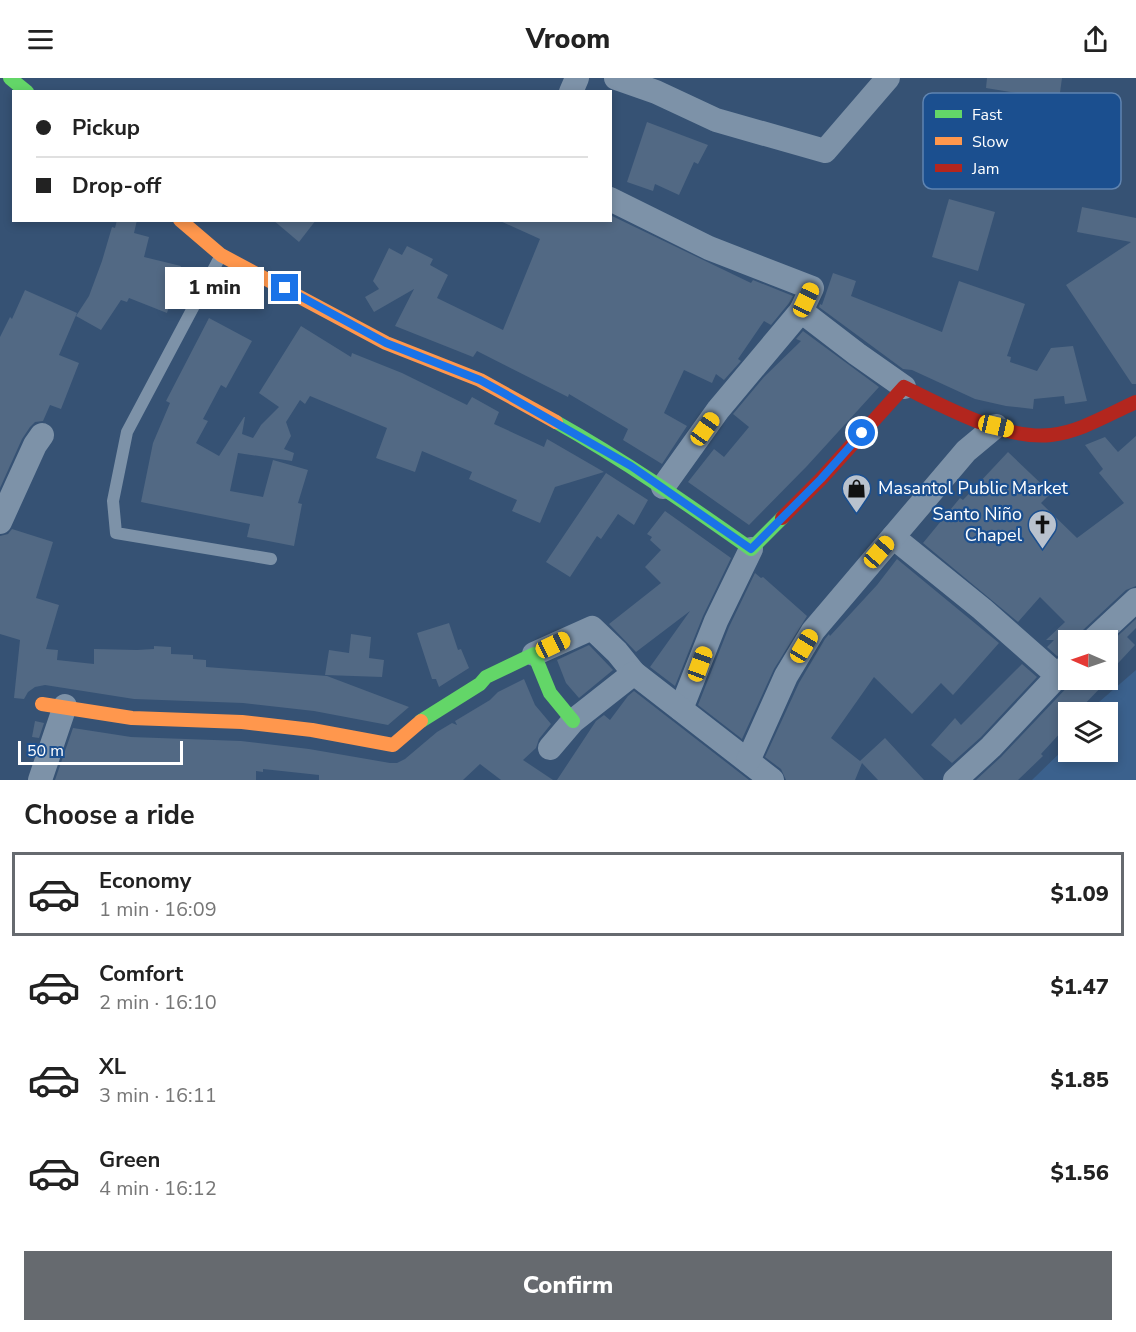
<!DOCTYPE html>
<html lang="en">
<head>
<meta charset="utf-8">
<style>
	:root { --surface:#fff; --page:#f2f2f2; --text:#222; --muted:#767676; --line:#e0e0e0; --accent:#666a6f }
	body { margin:0; font-family:"Nunito Sans",sans-serif; background:var(--page); color:var(--text); height:100vh; display:flex; flex-direction:column; font-size:22px; white-space:nowrap }
	* { box-sizing:border-box; margin:0 }
	p { font-size:20px; color:var(--muted) }
	.icon { flex:none; width:33px; height:33px; fill:none; stroke:currentColor; stroke-width:2; stroke-linecap:round; stroke-linejoin:round }
	.map { position:relative; height:702px; overflow:hidden }
	.panel { display:flex; flex-direction:column; background:var(--surface); flex:1 }
	.panel>* { flex:none }
	.guide { position:absolute; left:12px; top:12px; width:600px; height:132px; border-radius:0px; box-shadow:0 3px 9px #0003; display:grid; align-content:center; height:132px; padding:0 24px; background:var(--surface) }
	.needle { width:39px; rotate:272deg }
	.buttons { position:absolute; left:1058px; top:552px; display:grid; gap:12px }
	.buttons a { display:grid; place-items:center; width:60px; height:60px; border-radius:0px; background:var(--surface); box-shadow:0 3px 9px #0003; font-size:30px }
	.scale { position:absolute; left:18px; bottom:15px; width:165px; box-sizing:border-box; padding-left:6px; border:3px solid #fff; border-top:0; font-size:16px; line-height:21px; white-space:nowrap; color:#fff; -webkit-text-stroke:4px #1b4f8f; paint-order:stroke }
	.end { position:absolute; width:27px; height:27px; margin:-14px; border:8px solid #1a73e8; background:#fff; box-shadow:0 0 0 3px #fff }
	.from { border-radius:50% }
	.bubble { position:absolute; height:42px; border-radius:0px; background:var(--surface); box-shadow:0 3px 9px #0003; font-size:20px; font-weight:800; line-height:42px; text-align:center }
	.car { position:absolute; width:18px; height:36px; margin:-18px -9px; border-radius:8px; box-shadow:0 0 4px 2px #0007; background:linear-gradient(#f5c518 24%,#345 0 40%,#f5c518 0 76%,#345 0 86%,#f5c518 0) }
	.guide b { display:flex; align-items:center; gap:21px; height:57px; font-size:22px }
	.guide b+b { border-top:2px solid var(--line) }
	.guide i { width:15px; height:15px; background:var(--text) }
	ul { padding:0; list-style:none }
	li { display:flex; align-items:center; gap:18px; height:84px; margin:0 12px 9px; padding:0 12px; border:3px solid transparent; border-radius:0px }
	li div { flex:1 }
	li b { display:block; font-size:22px }
	li em { font-style:normal; font-weight:800 }
	li.active { border-color:var(--accent) }
	li>.icon { width:54px; height:54px; stroke-width:1.5 }
	h2 { padding:0 24px; font-size:27px; line-height:72px }
	.primary-button { display:flex; gap:12px; margin-top:auto; padding:12px 24px }
	.primary-button a { flex:1; height:69px; border-radius:0px; background:var(--accent); color:#fff; font-size:24px; font-weight:800; line-height:69px; text-align:center }
	header { display:flex; justify-content:space-between; align-items:center; height:78px; padding:0 24px; background:var(--surface); font-size:27px; font-weight:800 }
	.map>svg:first-child { display:block }
</style>
</head>
<body>
<header><svg class="icon" aria-label="menu" viewBox="0 0 24 24"><path d="M4 6h16M4 12h16M4 18h16"/></svg>Vroom<svg class="icon" aria-label="share" viewBox="0 0 24 24"><path d="M12 15V3M7 8l5-5 5 5M5 13v7h14v-7"/></svg></header>
<div class="map">
<svg width="1136" height="702" viewBox="0 0 1136 702">
	<rect width="100%" height="100%" fill="#365274"/>
	<path fill="#3b618d" d="M1136 592V702H1032L1068 667V674H1107V634H1092L1099 624Z"/>
	<g fill="#526984">
		<path d="M987 0H1062L1059 22 986 10Z"/>
		<path d="M647 44 708 67 698 86 694 84 679 117 655 106 653 113 627 104Z"/>
		<path d="M949 121 995 134 978 193 932 179Z"/>
		<path d="M1082 129 1136 140V306H1132L1066 207 1131 164 1077 154Z"/>
		<path d="M610 137 751 205 753 202 793 218 789 225 771 247 764 243 738 281 741 283 724 302 716 296 712 305 684 292 664 335 687 348 662 386 623 362 628 351 569 316 568 319 477 273 473 279 395 248 414 211 374 234 365 219 379 211 373 203 389 170 402 177 407 168 433 181 430 187 448 197 437 220 503 252 540 161 498 142H610Z"/>
		<path d="M117 142H137L134 155 149 159 144 179 181 188 167 235 129 220 127 224 121 222 101 252 76 238 89 218 102 183 112 149 115 150Z"/>
		<path d="M273 142H316L299 164Z"/>
		<path d="M833 195 856 203 851 218 942 254 959 203 1025 226 1007 278 1011 279 1010 284 1037 293 1051 270 1073 268 1087 323 1065 326 1064 318 1034 321 1033 331 1006 328 975 321 912 292 903 291 819 229 820 226 822 227Z"/>
		<path d="M25 212 77 235 59 277 79 285 61 331 50 327 43 343 35 344 30 349 22 361 0 410V259L10 239 12 241Z"/>
		<path d="M209 240 252 263 226 310 221 307 203 341 208 343 196 365 219 378 244 339H245L242 356 253 360 261 347 279 329 259 315 301 248 351 279 352 275 402 295 467 327 472 319 499 334 494 346 544 369 547 361 604 394 555 409 540 445 512 433 517 422 469 401 472 394 422 373 415 394 376 380 387 350 310 318 305 326 300 322 286 344 291 358 284 371 294 375 292 383 238 375 230 413 263 419 273 382 308 392 298 425 302 426 294 468 247 459 250 446 141 424 153 365 170 325 166 323Z"/>
		<path d="M803 253 879 309 807 388 749 447 688 404 714 371 724 379 749 349 733 336 764 299 801 263 796 261Z"/>
		<path d="M1136 358V508L1126 512 1083 552 1079 562H1068V573L1057 578 1047 569 1054 562H1046L1065 544 1040 519 1018 544 923 465 960 420 963 422 1008 374 1051 415 1041 425 1077 460 1124 425 1099 395 1103 391 1085 367 1105 359 1118 374Z"/>
		<path d="M606 395 648 422 634 447 618 436 601 461 597 458 570 499 546 484Z"/>
		<path d="M665 433 731 480 703 538 675 608 650 589 690 533 636 574 609 546 661 505 645 489 661 472 650 462 652 459 647 456Z"/>
		<path d="M12 451 53 464 36 520 59 527 46 571 58 572 57 582 94 586V571L137 572 154 571V568L171 569V576L193 577V581L206 582V589L327 598 409 629 388 647 314 633 243 625 134 621 45 607 35 609 28 614 24 621 14 620 20 562 0 556V458L8 456Z"/>
		<path d="M897 481 999 565 953 617 941 605 912 636 874 599 831 660 860 683 885 660 924 702H878L862 685 855 702H786L781 691 765 679 799 605 825 561 829 556 830 558 877 507Z"/>
		<path d="M755 495 761 500 763 499 807 538 774 591 742 661 698 627 729 549Z"/>
		<path d="M1136 541V550L1127 559 1135 567 1107 597V568Z"/>
		<path d="M449 545 458 572 461 571 469 590 439 609 436 601H432L417 555Z"/>
		<path d="M351 556 371 559 369 580 384 582 382 599 325 597 329 572 349 575Z"/>
		<path d="M589 567 613 592 579 620 566 605 557 582Z"/>
		<path d="M1022 586 1037 599 981 659 952 685 931 667 955 640 961 647Z"/>
		<path d="M524 601 535 627 551 646 539 661 536 670 523 682 553 702H501L480 686 463 702H319V697L263 691V694L256 693V702H55L73 650 131 659 241 663 309 671 390 685H397L405 681 437 654 452 645 457 647 455 643 490 622 498 614Z"/>
		<path d="M1074 602H1108L1077 634H1068V644L1061 650 1063 652 1041 676 1043 678 1018 702H976L1001 679Z"/>
		<path d="M634 613 749 702H557L596 643 604 637 610 642 628 618Z"/>
		<path d="M35 643 44 645 39 660 32 659Z"/>
	</g>
	<g fill="none" stroke-linecap="round" stroke-linejoin="round">
		<path stroke="#7d92a8" stroke-width="12" d="M220 179 127 354 113 423 116 455 271 481"/>
		<g stroke="#7d92a8" stroke-width="24">
			<path d="M616 0 656 14 716 42 825 73 888 0"/>
			<path d="M571 14 577 0"/>
			<path d="M610 121 709 170 812 210 801 233 857 276 904 309"/>
			<path d="M663 409 718 332 801 233"/>
			<path d="M0 444 35 367 42 357"/>
			<path d="M893 459 982 531 1058 598"/>
			<path d="M1093 562 1136 522"/>
			<path d="M534 576 592 550 617 574 634 595"/>
			<path d="M681 631 716 543 751 471"/>
			<path d="M550 670 573 643 634 595 772 702"/>
			<path d="M748 683 786 598 813 553 966 373 996 348"/>
			<path d="M40 702 65 628"/>
			<path d="M955 702 991 669 1068 587"/>
		</g>
		<g stroke="#63d668" stroke-width="14">
			<path d="M10 0 27 14"/>
			<path d="M556 344C624 382 687 426 751 471L782 440"/>
			<path d="M421 643 480 606 486 599 534 576 550 615 573 643"/>
		</g>
		<g stroke="#ff974d" stroke-width="14">
			<path d="M180 142 221 177 386 265 480 302 556 344"/>
			<path d="M42 626 132 640 242 644 312 652 393 667 421 643"/>
		</g>
		<path stroke="#b3261e" stroke-width="14" d="M782 440 821 401 904 309C945 329 1004 362 1051 357 1080 354 1109 336 1136 324"/>
	</g>
	<g fill="none" stroke-linecap="round" stroke-linejoin="round">
		<path stroke="#1a73e8" stroke-width="8" d="M285 210 386 265 480 302 500 313 631 388 751 471 821 401 862 355"/>
	</g>
	<defs>
		<symbol id="shop-pin" viewBox="-11 -11 22 30"><path d="M0 17L-7.5 6A9.5 9.5 0 1 1 7.5 6Z" fill="#b9c2ce" stroke="#1b4f8f"/><path d="M-5-2.5h2.3a2.7 3.5 0 0 1 5.4 0H5L5.5 6h-11ZM-1.5-2.5h3a1.5 2.3 0 0 0-3 0Z" fill="#111"/></symbol>
		<symbol id="church-pin" viewBox="-11 -11 22 30"><path d="M0 17L-7.5 6A9.5 9.5 0 1 1 7.5 6Z" fill="#b9c2ce" stroke="#1b4f8f"/><path d="M-1.2-6h2.4v3.5h3.3v2.4h-3.3V6h-2.4V-.1h-3.3v-2.4h3.3Z" fill="#111"/></symbol>
	</defs>
	<g fill-rule="evenodd">
		<use href="#shop-pin" x="840" y="394" width="33" height="45"/>
		<use href="#church-pin" x="1026" y="430" width="33" height="45"/>
	</g>
	<g text-anchor="middle" stroke-width="4.5" stroke-linejoin="round" paint-order="stroke">
		<g font-size="18" fill="#fff" stroke="#1b4f8f" text-anchor="start">
			<text x="878" y="416">Masantol Public Market</text>
			<text x="1022" y="442" text-anchor="end">Santo Niño<tspan x="1022" dy="21">Chapel</tspan></text>
		</g>
	</g>
	<rect x="923" y="15" width="198" height="96" rx="9" fill="#1b4f8f" stroke="#5f84b1" stroke-width="1.5"/>
	<rect x="935" y="32" width="27" height="8" fill="#63d668"/>
	<rect x="935" y="59" width="27" height="8" fill="#ff974d"/>
	<rect x="935" y="86" width="27" height="8" fill="#b3261e"/>
	<g font-size="16" fill="#fff">
		<text x="972" y="42">Fast</text>
		<text x="972" y="69">Slow</text>
		<text x="972" y="96">Jam</text>
	</g>
</svg>
<div class="buttons">
<a><svg class="needle" viewBox="-14 -14 28 28"><path d="M0-13l5 13h-10z" fill="#e53935"/><path d="M0 13l5-13h-10z" fill="#767676"/></svg></a>
<a><svg class="icon" aria-label="layers" viewBox="0 0 24 24"><path d="M12 4l9 5-9 5-9-5zM3 14l9 5 9-5"/></svg></a>
</div>
<div class="scale">50 m</div>
<i class="end from" style="left:862px;top:355px"></i>
<i class="end" style="left:285px;top:210px"></i>
<div class="bubble" style="left:165px;top:189px;width:99px">1 min</div>
<i class="car" style="left:806px;top:222px;rotate:25deg"></i>
<i class="car" style="left:996px;top:348px;rotate:103deg"></i>
<i class="car" style="left:705px;top:351px;rotate:35deg"></i>
<i class="car" style="left:879px;top:474px;rotate:41deg"></i>
<i class="car" style="left:553px;top:567px;rotate:65deg"></i>
<i class="car" style="left:804px;top:568px;rotate:31deg"></i>
<i class="car" style="left:700px;top:586px;rotate:20deg"></i>
<div class="guide">
<b><i class="from"></i>Pickup</b>
<b><i></i>Drop-off</b>
</div>
</div>
<section class="panel">
<h2>Choose a ride</h2>
<ul>
<li class="active"><svg class="icon" aria-label="car" viewBox="0 0 24 24"><path d="M5 17H2v-5l4-1 3-4h7l3 4 3 1v5h-3M9 17h6M6 11h13"/><circle cx="7" cy="17" r="2"/><circle cx="17" cy="17" r="2"/></svg><div><b>Economy</b><p>1 min · 16:09</p></div><em>$1.09</em></li>
<li><svg class="icon" aria-label="car" viewBox="0 0 24 24"><path d="M5 17H2v-5l4-1 3-4h7l3 4 3 1v5h-3M9 17h6M6 11h13"/><circle cx="7" cy="17" r="2"/><circle cx="17" cy="17" r="2"/></svg><div><b>Comfort</b><p>2 min · 16:10</p></div><em>$1.47</em></li>
<li><svg class="icon" aria-label="car" viewBox="0 0 24 24"><path d="M5 17H2v-5l4-1 3-4h7l3 4 3 1v5h-3M9 17h6M6 11h13"/><circle cx="7" cy="17" r="2"/><circle cx="17" cy="17" r="2"/></svg><div><b>XL</b><p>3 min · 16:11</p></div><em>$1.85</em></li>
<li><svg class="icon" aria-label="car" viewBox="0 0 24 24"><path d="M5 17H2v-5l4-1 3-4h7l3 4 3 1v5h-3M9 17h6M6 11h13"/><circle cx="7" cy="17" r="2"/><circle cx="17" cy="17" r="2"/></svg><div><b>Green</b><p>4 min · 16:12</p></div><em>$1.56</em></li>
</ul>
<div class="primary-button"><a>Confirm</a></div>
</section>
</body>
</html>
